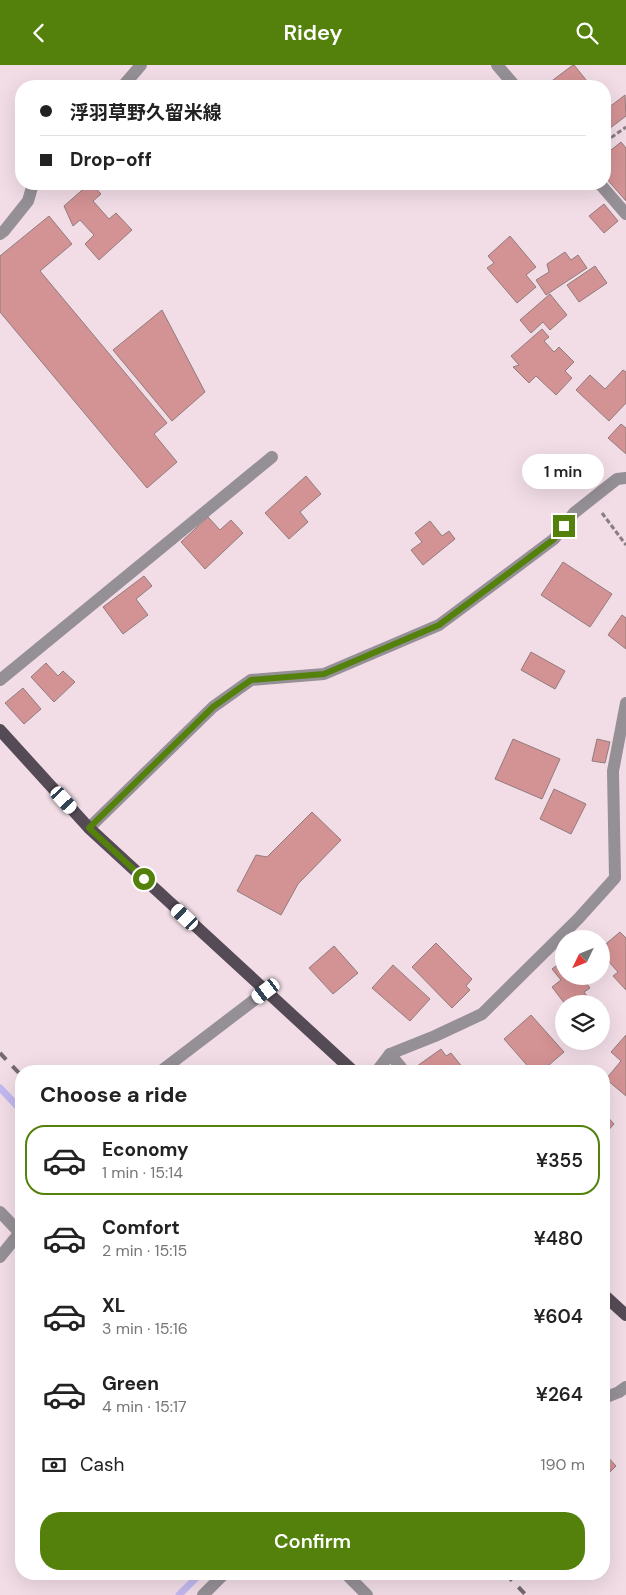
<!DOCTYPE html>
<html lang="en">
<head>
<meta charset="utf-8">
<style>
	:root { --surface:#fff; --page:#f2f2f2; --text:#222; --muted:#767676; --line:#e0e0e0; --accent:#53810b }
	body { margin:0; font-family:"DM Sans","Noto Sans JP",sans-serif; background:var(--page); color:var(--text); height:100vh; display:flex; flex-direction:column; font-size:19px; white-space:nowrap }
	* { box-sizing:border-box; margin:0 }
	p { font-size:16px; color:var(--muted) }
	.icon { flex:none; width:28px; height:28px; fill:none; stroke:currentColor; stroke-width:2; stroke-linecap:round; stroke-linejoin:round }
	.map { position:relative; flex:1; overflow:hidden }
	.details { position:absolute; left:15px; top:1000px; width:595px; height:515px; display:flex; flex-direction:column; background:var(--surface); border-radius:20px; box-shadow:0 5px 20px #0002 }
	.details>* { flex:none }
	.banner { position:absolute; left:15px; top:15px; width:596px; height:110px; border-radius:20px; box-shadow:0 5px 20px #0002; display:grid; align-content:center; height:110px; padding:0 25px; background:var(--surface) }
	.needle { width:32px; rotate:227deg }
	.controls { position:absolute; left:555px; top:865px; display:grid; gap:10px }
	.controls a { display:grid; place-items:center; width:55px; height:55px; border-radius:50%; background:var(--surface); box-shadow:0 5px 20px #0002; font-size:25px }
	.end { position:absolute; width:22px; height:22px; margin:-11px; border:6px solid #53810b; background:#fff; box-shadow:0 0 0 2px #fff }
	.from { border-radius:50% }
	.bubble { position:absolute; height:35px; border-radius:18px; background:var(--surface); box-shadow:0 5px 20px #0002; font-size:16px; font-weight:600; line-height:35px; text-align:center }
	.car { position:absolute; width:15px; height:30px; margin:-15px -8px; border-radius:6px; box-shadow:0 0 4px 1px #0007; background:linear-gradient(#fff 24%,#345 0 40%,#fff 0 76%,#345 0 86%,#fff 0) }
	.banner b { display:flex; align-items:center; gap:18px; height:48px; font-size:19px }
	.banner b+b { border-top:1px solid var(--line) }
	.banner i { width:12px; height:12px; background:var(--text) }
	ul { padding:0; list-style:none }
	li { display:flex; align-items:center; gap:15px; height:70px; margin:0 10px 8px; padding:0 15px; border:2px solid transparent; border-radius:20px }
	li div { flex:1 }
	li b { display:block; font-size:19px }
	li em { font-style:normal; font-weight:600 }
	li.on { border-color:var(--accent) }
	li>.icon { width:45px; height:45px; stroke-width:1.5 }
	h2 { padding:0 25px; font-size:22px; line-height:60px }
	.pay { display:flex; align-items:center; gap:12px; height:55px; padding:0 25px; font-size:19px }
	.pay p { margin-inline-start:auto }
	.cta { display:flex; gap:10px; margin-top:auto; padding:10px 25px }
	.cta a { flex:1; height:58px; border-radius:20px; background:var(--accent); color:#fff; font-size:20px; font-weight:600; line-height:58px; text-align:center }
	header { display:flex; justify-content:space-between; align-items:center; height:65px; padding:0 25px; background:var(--accent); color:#fff; font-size:22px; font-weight:600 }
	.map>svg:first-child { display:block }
</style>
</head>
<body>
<header><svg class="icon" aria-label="back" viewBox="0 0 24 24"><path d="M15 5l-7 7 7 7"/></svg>Ridey<svg class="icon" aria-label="search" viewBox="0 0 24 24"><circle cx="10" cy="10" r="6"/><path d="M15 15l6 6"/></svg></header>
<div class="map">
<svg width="626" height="1530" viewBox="0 0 626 1530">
	<rect width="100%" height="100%" fill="#f2dde7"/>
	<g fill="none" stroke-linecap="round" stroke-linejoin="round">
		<g stroke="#c2b8ef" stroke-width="7">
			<path d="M0 1023 21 1045"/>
			<path d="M179 1530 200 1509"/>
		</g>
	</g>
	<g fill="#d39294" stroke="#917c7d">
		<path d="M573 0H574L591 21H545Z"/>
		<path d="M625 30 626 51 605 67V40L608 43Z"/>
		<path d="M621 77 626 83V136L605 112V90Z"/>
		<path d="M89 119H92L101 129 93 136 109 154 116 148 132 165 99 195 85 179 94 170 80 155 73 161 64 141Z"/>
		<path d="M604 139 618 156 604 168 589 151Z"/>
		<path d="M49 151 72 179 40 206 167 358 154 369 177 397 147 423 0 247V191Z"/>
		<path d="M510 171 536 202 526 210 536 222 517 238 487 203 494 198 488 191Z"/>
		<path d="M565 187 571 195 578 190 587 203 546 230 536 215 549 207 547 199Z"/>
		<path d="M595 201 607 218 579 237 567 220Z"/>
		<path d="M550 229 567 250 550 265 543 257 531 268 520 255Z"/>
		<path d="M162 245 205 327 172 356 113 285Z"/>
		<path d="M542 264 549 272 544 276 554 287 559 282 574 297 565 306 572 313 556 330 536 311 529 318 513 302 519 300 511 291Z"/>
		<path d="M623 305 626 307V338L609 356 576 325 590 310 605 324Z"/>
		<path d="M621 359 626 363V389L608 373Z"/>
		<path d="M306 411 321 429 300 447 308 457 289 474 265 448Z"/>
		<path d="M208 452 220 465 231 455 243 468 205 504 181 477Z"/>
		<path d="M430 456 442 471 449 466 455 474 423 500 411 485 422 477 415 468Z"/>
		<path d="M563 497 612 529 590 562 541 530Z"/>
		<path d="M144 511 152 521 136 534 148 550 123 569 103 542Z"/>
		<path d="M622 550 626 553V584L608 570Z"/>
		<path d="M531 587 565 606 555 624 521 605Z"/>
		<path d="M46 598 58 611 63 606 75 617 54 637 31 612Z"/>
		<path d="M23 623 41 644 24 659 5 638Z"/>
		<path d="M513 674 560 694 542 734 495 714Z"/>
		<path d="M597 674 610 677 605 698 592 696Z"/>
		<path d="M554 724 586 739 571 769 540 754Z"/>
		<path d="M312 747 341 775 298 819 281 850 237 826 256 790 267 792Z"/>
		<path d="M620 867 626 873V925L613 911 618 907 601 888V883Z"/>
		<path d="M436 878 472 914 466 921 470 925 452 943 412 902Z"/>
		<path d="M334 881 358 908 333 929 309 903Z"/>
		<path d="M564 895V911H581L590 923 584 927 593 939H565L552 922 561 915 552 904Z"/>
		<path d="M393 900 430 934 410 956 372 923Z"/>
		<path d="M531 950 564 987 542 1006H532L504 974Z"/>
		<path d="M626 970V1031L606 1014 621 996 611 987Z"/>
		<path d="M441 984 446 991 451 988 463 1003 459 1006H414L413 1004Z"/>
		<path d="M604 1048 614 1059 604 1070Z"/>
		<path d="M604 1388 616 1401 604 1413Z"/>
	</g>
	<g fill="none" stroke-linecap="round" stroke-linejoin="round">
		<g stroke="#8a7c83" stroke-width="3" stroke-dasharray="5 2.5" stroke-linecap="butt">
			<path d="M605 77 626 62"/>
			<path d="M602 448 626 480"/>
		</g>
		<g stroke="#958f96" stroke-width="12">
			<path d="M497 0 515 21"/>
			<path d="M123 21 141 0"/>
			<path d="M600 119 626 149"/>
			<path d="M0 169 4 166 28 136 33 119"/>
			<path d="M0 615 272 392"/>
			<path d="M89 763 213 642 251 615 324 609 439 560 554 474 574 448 617 414 626 413"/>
			<path d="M390 989 404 1006"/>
			<path d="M161 1006 266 926"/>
			<path d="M377 1006 390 989 435 971 482 949 578 854 615 813 613 706 626 638"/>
			<path d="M0 1147 21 1169"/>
			<path d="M0 1192 21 1166"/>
			<path d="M604 1333 619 1327 626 1322"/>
			<path d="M346 1509 367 1530"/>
			<path d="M203 1530 224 1509"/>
		</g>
		<g stroke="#554b56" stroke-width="12">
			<path d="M0 665 89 763 353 1006"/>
			<path d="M604 1230 626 1250"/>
		</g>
		<g stroke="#75696f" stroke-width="4" stroke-dasharray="9 9" stroke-linecap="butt">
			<path d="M0 988 21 1010"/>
			<path d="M506 1509 526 1530"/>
		</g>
	</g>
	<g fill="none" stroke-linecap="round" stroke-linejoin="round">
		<path stroke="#53810b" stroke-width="6" d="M144 814 89 763 213 642 251 615 324 609 439 560 554 474 564 461"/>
	</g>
</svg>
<div class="controls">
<a><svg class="needle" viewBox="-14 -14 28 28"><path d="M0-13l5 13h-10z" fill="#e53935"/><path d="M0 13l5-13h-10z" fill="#767676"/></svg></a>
<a><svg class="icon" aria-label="layers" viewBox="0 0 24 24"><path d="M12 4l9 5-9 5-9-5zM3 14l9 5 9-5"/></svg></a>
</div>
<i class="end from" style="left:144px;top:814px"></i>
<i class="end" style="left:564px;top:461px"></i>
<div class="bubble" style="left:522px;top:389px;width:82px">1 min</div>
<i class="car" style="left:64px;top:735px;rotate:138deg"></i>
<i class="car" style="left:185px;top:852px;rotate:313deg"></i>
<i class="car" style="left:266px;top:926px;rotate:233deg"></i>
<div class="banner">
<b><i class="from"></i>浮羽草野久留米線</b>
<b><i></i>Drop-off</b>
</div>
<section class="details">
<h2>Choose a ride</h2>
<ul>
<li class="on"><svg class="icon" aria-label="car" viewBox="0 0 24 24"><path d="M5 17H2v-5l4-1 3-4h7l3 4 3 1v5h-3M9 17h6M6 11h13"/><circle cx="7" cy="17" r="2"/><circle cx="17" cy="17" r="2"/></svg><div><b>Economy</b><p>1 min · 15:14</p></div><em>¥355</em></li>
<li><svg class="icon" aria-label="car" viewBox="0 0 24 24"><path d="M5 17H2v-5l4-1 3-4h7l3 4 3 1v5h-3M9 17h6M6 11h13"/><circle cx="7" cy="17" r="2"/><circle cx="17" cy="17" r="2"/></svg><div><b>Comfort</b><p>2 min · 15:15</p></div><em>¥480</em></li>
<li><svg class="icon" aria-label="car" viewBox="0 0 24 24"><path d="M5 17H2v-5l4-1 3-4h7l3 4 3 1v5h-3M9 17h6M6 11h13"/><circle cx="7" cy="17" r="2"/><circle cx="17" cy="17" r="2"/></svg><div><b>XL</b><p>3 min · 15:16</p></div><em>¥604</em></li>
<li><svg class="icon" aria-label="car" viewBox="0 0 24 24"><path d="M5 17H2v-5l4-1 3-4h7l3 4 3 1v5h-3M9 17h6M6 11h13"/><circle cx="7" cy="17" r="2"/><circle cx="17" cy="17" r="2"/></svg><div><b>Green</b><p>4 min · 15:17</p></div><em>¥264</em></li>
</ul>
<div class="pay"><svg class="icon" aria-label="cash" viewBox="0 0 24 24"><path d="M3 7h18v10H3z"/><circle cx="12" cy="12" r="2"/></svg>Cash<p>190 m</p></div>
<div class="cta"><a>Confirm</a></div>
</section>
</div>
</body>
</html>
